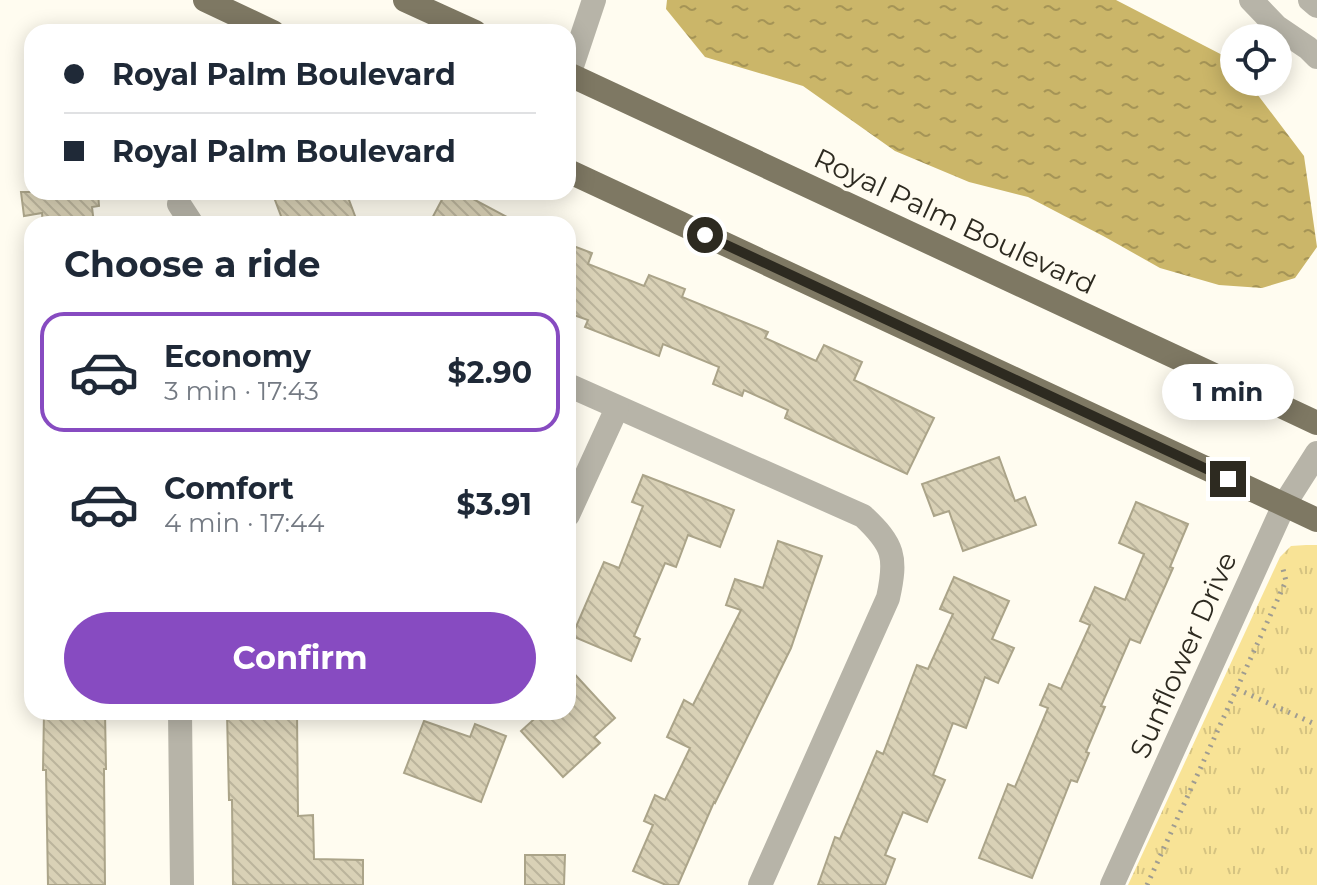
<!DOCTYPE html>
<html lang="en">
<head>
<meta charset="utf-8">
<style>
	:root { --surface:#fff; --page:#f2f2f3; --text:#1f2937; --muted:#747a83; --line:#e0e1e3; --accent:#874bc1 }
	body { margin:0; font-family:Montserrat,sans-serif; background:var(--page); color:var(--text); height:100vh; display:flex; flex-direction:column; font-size:30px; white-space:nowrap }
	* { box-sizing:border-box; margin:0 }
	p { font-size:26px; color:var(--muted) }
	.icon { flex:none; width:44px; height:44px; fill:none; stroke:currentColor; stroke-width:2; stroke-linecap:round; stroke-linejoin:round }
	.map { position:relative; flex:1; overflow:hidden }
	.side { position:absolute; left:24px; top:216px; width:552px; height:504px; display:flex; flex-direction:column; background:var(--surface); border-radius:24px; box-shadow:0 4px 20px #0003 }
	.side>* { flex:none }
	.guide { position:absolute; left:24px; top:24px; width:552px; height:176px; border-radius:24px; box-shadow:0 4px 20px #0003; display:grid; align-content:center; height:176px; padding:0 40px; background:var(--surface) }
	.buttons { position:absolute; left:1220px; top:24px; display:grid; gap:16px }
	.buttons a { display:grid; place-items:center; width:72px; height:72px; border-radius:50%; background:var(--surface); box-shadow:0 4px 20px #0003; font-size:40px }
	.end { position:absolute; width:36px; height:36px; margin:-18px; border:10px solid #2d2a20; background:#fff; box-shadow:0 0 0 4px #fff }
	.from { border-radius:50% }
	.bubble { position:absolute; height:56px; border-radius:28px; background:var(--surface); box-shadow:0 4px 20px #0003; font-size:26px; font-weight:700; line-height:56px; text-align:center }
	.guide b { display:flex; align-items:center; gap:28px; height:76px; font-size:30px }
	.guide b+b { border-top:2px solid var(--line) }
	.guide i { width:20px; height:20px; background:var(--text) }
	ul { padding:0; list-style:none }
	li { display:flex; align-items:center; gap:24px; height:120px; margin:0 16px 12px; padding:0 24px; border:4px solid transparent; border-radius:24px }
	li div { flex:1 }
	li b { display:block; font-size:30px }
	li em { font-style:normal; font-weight:700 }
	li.on { border-color:var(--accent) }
	li>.icon { width:72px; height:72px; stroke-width:1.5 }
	h2 { padding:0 40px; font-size:36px; line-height:96px }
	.action { display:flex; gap:16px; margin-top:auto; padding:16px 40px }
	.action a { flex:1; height:92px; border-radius:48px; background:var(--accent); color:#fff; font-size:32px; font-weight:700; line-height:92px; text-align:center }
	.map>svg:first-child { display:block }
</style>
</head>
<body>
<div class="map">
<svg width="1317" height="885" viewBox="0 0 1317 885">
	<defs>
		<pattern id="grass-tufts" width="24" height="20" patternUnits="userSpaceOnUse" patternTransform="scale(2)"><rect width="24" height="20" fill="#f8e396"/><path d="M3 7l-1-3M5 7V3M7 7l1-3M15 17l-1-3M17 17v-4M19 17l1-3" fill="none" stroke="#d5c381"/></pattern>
		<pattern id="water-ripples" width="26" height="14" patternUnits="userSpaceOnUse" patternTransform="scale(2)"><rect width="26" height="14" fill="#cbb669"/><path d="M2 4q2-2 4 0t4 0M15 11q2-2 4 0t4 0" fill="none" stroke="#a59456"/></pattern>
		<pattern id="building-back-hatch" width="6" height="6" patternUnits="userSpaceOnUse" patternTransform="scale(2)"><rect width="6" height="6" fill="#d9d1b6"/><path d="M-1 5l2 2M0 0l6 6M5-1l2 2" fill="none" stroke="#bbb49c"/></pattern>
	</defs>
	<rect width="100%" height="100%" fill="#fffcf0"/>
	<path fill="url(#grass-tufts)" d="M1306 545H1317V885H1128L1280 557 1291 546Z"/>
	<path fill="url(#water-ripples)" d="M667 0H1116L1232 60 1234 63V82H1248L1304 156 1317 247 1295 278 1262 288 1219 285 1160 268 1105 237 1028 197 969 182 895 151 803 86 705 57 666 9Z"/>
	<g fill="url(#building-back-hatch)" stroke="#aba489" stroke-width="2">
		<path d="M21 192H98L99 206 92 207 94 224H43L42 213 24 216Z"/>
		<path d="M272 192H346L358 224H284Z"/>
		<path d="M446 192H460L520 224H429Z"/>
		<path d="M568 244 592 253 588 264 644 286 649 275 685 289 682 297 768 332 765 338 816 361 824 345 862 362 854 380 934 418 907 474 785 418 788 410 744 390 742 396 713 384 719 367 663 344 659 356 585 327 588 320 568 313Z"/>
		<path d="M999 457 1015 501 1025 497 1036 525 963 551 949 511 934 516 922 484Z"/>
		<path d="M643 475 734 510 720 547 688 535 676 567 665 563 634 636 640 639 631 661 572 636 604 562 619 568 643 506 632 502Z"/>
		<path d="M1136 502 1188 524 1170 567 1173 568 1140 643 1130 639 1101 706 1105 707 1086 752 1089 753 1077 782 1071 780 1032 878 979 858 1008 784 1015 787 1048 708 1040 705 1049 684 1061 689 1090 625 1080 621 1095 587 1125 600 1144 554 1119 543Z"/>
		<path d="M778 541 822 556 791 648 715 803 714 802 678 885H666L633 871 653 825 644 821 655 795 665 800 690 748 667 737 684 700 693 705 741 610 726 605 735 579 763 588Z"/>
		<path d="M954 577 1009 601 992 639 1014 648 998 683 985 677 966 728 953 723 933 775 945 780 927 822 903 812 885 855 895 859 885 885H818L835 837 840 839 877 751 883 754 917 665 928 669 953 614 940 609Z"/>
		<path d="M568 667 615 718 594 737 600 743 563 777 521 731 542 712H568Z"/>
		<path d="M44 712H105L106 769H104L105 885H48L46 770H43Z"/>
		<path d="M250 712H297L298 816 313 815 314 859 363 860V885H233L232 800H229L227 713Z"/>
		<path d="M424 721 470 737 475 724 506 736 481 802 404 773Z"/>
		<path d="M525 855H565L564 885H525Z"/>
	</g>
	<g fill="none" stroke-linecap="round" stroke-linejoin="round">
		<g stroke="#9f9c91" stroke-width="5" stroke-dasharray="2 6" stroke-linecap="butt">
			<path d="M1237 689 1317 725"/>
			<path d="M1147 885 1286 581 1283 569"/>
		</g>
		<g stroke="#b7b4a8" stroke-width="24">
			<path d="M1251 0 1277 27 1308 48 1317 57"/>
			<path d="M1310 0 1317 6"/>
			<path d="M568 78 594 0"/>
			<path d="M179 204 192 224"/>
			<path d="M568 385 863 516C894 545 897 557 888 598L760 885"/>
			<path d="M568 515 617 408"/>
			<path d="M180 712 182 885"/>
			<path d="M1112 885 1284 505 1317 453"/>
		</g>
		<g stroke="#7e7863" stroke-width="24">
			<path d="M205 0 273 32"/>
			<path d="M405 0 475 32"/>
			<path d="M568 74 1317 423"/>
			<path d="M568 171 1317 520"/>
		</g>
	</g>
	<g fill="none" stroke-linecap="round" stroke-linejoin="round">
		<path stroke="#2d2a20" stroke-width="10" d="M705 235 1228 479"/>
	</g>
	<g text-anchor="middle" stroke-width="7" stroke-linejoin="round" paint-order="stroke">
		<g font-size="28" fill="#2d2a20" stroke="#fffcf0">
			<text transform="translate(955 221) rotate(25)" y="10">Royal Palm Boulevard</text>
			<text transform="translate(1183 655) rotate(-66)" y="10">Sunflower Drive</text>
		</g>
	</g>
</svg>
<div class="buttons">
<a><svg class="icon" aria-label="locate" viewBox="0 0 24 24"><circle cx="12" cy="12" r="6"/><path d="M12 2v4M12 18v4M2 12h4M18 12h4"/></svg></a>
</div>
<i class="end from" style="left:705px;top:235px"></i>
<i class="end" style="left:1228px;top:479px"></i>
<div class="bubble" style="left:1162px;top:364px;width:132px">1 min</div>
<div class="guide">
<b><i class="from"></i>Royal Palm Boulevard</b>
<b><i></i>Royal Palm Boulevard</b>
</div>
<section class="side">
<h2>Choose a ride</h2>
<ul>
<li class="on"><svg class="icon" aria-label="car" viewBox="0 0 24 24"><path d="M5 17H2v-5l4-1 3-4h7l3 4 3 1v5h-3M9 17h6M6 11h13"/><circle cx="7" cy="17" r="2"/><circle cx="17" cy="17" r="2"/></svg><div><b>Economy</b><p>3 min · 17:43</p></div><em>$2.90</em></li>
<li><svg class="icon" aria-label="car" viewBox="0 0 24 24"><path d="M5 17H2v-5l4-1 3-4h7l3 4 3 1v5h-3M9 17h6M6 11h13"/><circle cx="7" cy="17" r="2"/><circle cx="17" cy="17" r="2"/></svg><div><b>Comfort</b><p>4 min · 17:44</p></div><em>$3.91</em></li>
</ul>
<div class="action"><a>Confirm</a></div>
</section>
</div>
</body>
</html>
